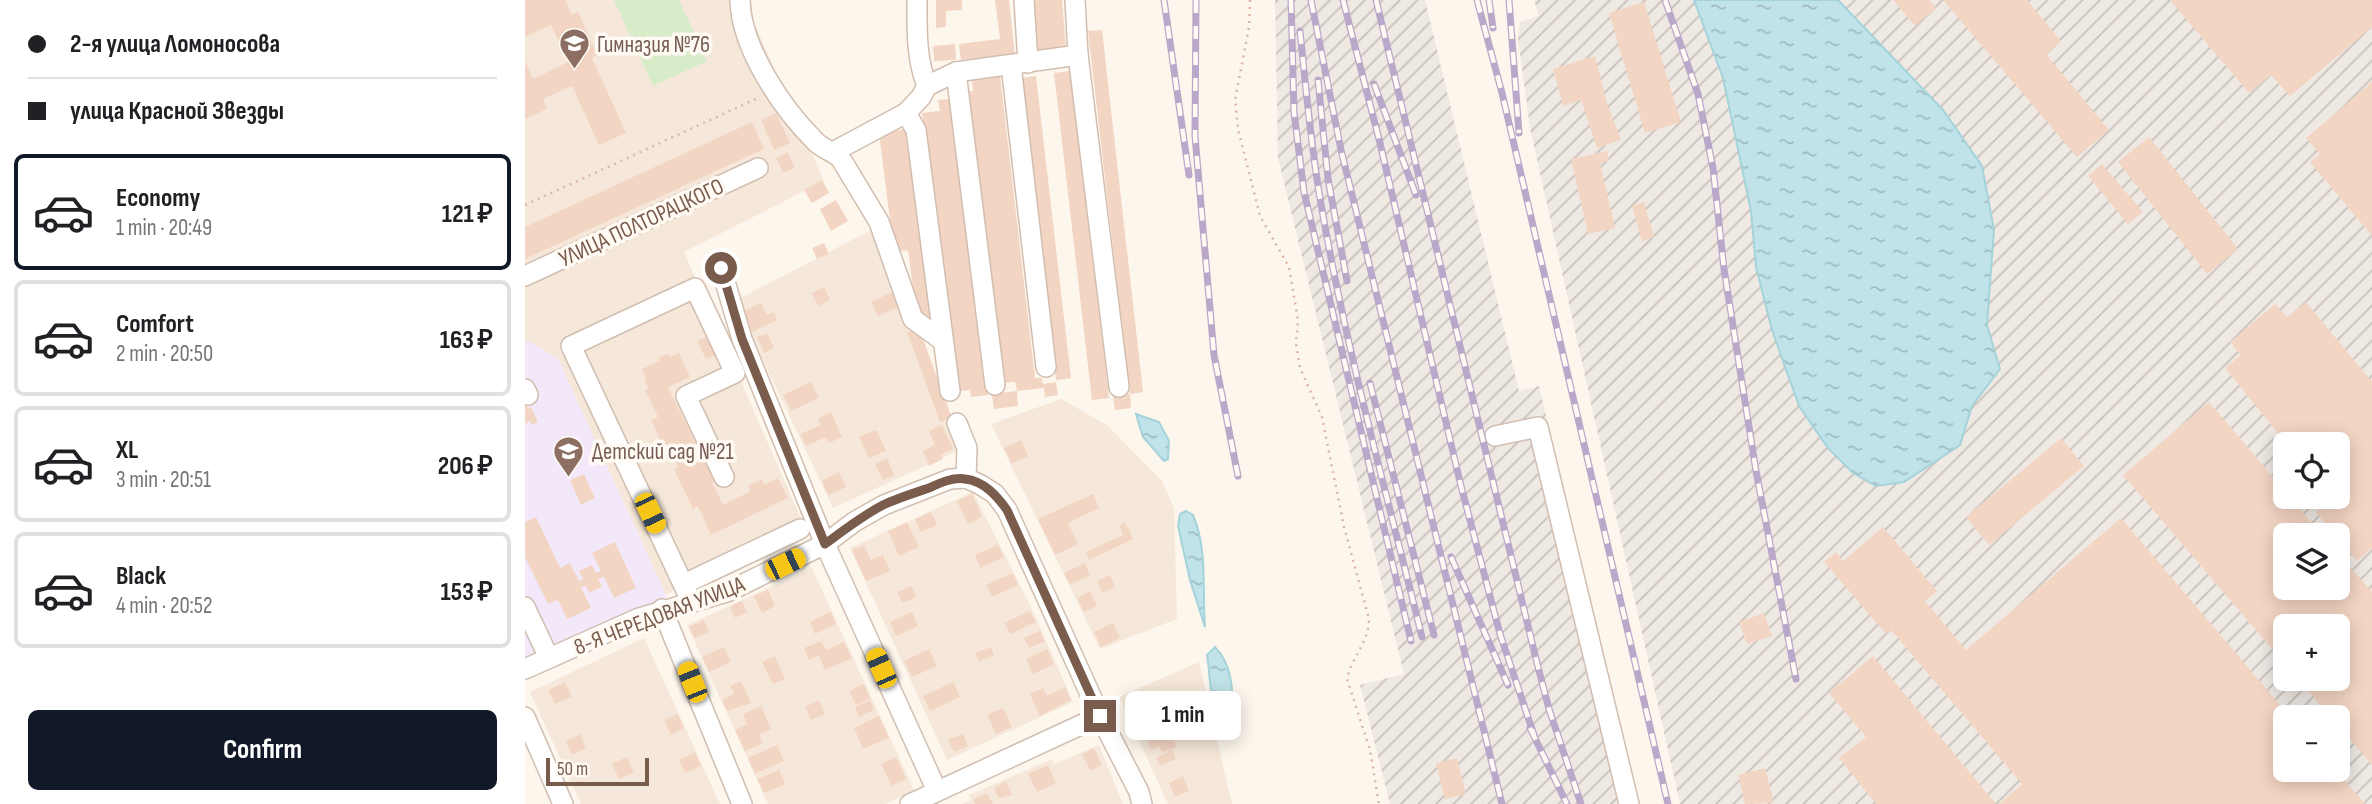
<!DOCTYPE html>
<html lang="en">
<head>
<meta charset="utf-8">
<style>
	:root { --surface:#fff; --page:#f6f6f6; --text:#202124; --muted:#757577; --line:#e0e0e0; --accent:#111827 }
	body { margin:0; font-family:"Sofia Sans Condensed",sans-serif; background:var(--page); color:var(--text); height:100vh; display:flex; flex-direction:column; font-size:26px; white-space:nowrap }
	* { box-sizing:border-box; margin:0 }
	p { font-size:23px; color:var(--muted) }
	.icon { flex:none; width:38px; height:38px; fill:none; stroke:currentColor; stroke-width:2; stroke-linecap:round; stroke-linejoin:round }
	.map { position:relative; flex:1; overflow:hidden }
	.details { display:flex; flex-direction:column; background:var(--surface); width:525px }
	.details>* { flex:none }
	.top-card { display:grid; align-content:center; height:154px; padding:0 28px; background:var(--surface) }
	.tools { position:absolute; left:1748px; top:432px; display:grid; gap:14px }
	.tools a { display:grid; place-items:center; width:77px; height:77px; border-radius:10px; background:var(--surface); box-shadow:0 4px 18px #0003; font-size:35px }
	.scale { position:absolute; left:21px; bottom:18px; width:103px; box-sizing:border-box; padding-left:7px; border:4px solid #7a5c4d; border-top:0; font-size:19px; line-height:24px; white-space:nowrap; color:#7a5c4d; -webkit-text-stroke:5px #fffaf3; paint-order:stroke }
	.end { position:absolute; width:32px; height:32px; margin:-16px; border:9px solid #7a5c4d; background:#fff; box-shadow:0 0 0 4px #fff }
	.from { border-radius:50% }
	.bubble { position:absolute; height:49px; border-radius:10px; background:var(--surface); box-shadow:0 4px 18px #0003; font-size:23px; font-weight:700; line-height:49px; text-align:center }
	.car { position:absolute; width:21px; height:42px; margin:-21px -10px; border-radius:9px; box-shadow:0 0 5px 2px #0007; background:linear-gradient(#f5c518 24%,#345 0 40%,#f5c518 0 76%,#345 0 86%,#f5c518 0) }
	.top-card b { display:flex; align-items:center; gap:24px; height:66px; font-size:26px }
	.top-card b+b { border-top:2px solid var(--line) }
	.top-card i { width:18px; height:18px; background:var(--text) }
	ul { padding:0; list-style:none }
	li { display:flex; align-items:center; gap:21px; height:116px; margin:0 14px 10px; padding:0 14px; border:4px solid var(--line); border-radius:10px }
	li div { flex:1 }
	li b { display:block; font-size:26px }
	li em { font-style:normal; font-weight:700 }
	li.on { border-color:var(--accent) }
	li>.icon { width:63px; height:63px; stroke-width:1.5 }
	.primary-button { display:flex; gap:14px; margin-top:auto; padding:14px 28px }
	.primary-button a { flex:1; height:80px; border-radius:10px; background:var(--accent); color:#fff; font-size:28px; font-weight:700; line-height:80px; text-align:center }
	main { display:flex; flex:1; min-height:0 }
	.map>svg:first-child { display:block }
</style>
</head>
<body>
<main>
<section class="details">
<div class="top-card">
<b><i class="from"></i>2-я улица Ломоносова</b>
<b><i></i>улица Красной Звезды</b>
</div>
<ul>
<li class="on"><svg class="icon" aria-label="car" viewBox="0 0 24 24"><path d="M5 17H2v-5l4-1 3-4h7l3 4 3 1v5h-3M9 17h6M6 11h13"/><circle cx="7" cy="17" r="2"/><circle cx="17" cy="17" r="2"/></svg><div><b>Economy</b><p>1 min · 20:49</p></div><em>121 ₽</em></li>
<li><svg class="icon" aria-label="car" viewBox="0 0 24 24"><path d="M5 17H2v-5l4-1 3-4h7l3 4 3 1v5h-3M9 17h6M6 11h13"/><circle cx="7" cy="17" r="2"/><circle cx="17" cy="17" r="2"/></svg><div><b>Comfort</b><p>2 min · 20:50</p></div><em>163 ₽</em></li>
<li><svg class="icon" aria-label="car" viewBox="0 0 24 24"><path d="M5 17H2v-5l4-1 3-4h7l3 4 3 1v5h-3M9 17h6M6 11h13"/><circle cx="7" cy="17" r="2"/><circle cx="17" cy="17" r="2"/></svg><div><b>XL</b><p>3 min · 20:51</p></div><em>206 ₽</em></li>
<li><svg class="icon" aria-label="car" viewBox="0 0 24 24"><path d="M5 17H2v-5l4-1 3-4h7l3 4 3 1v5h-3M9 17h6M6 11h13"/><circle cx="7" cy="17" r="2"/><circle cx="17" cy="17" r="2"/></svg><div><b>Black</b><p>4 min · 20:52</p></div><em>153 ₽</em></li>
</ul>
<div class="primary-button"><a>Confirm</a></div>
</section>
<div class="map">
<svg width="1847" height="804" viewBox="0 0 1847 804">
	<defs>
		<pattern id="industrial-furrows" width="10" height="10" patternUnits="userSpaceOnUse" patternTransform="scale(1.75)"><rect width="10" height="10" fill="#efe9e4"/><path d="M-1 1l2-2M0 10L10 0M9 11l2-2" fill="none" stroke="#c7c0bb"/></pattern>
		<pattern id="water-ripples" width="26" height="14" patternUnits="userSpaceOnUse" patternTransform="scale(1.75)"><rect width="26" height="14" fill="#bfe3e8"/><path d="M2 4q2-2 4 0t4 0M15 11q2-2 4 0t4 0" fill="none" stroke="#a0bbbe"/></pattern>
	</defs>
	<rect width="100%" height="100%" fill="#fdf6ec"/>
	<g fill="#f5e8da">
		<path d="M0 0H219L299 181 159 252 282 532 0 657Z"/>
		<path d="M348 229 433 451 308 508 210 301Z"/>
		<path d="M536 399 582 425 637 481 649 508 652 619 575 649 466 424Z"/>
		<path d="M448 492 507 609 548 702 422 760 325 548Z"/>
		<path d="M287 568 389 790 360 804H243L162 625Z"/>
		<path d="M119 638 195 804H56L5 692Z"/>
		<path d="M674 662 707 804H643L594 697Z"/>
		<path d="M574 745 598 804H436L446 800 444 795 527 759 529 764Z"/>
	</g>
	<g fill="url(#industrial-furrows)" fill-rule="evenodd">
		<path d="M750 0H900L994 391 1014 386 1114 804H865L835 685 879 674 753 158Z"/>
		<path d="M1009 0H1847V804H1155L1005 128 993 39 995 22 1014 16ZM1760 444H1813V497H1760ZM1760 536H1813V588H1760ZM1760 626H1813V679H1760ZM1760 718H1813V770H1760Z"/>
	</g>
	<path fill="#f3e8fa" d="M4 341 33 359 142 597 0 663V343Z"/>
	<path fill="#d8ecc9" d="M89 0H154L182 61 128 86Z"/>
	<g fill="url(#water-ripples)" stroke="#a5d3da" stroke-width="2">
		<path d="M1169 0H1313L1418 110 1457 166 1469 230 1462 325 1475 369 1447 406 1435 445 1379 482 1351 486 1328 473 1303 448 1274 406 1247 330 1231 267 1226 211 1198 78Z"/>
		<path d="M611 414 634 422 644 441 643 459 639 461 618 437Z"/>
		<path d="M661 511 668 515C683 550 677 590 680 627L665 580 653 526 655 514Z"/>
		<path d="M690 647C708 665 708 693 708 718L703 722C699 718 693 713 691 708 684 696 685 670 682 655Z"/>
	</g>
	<g fill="#f3d5c3">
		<path d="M0 0H40L47 15 53 12 72 55 67 58 101 133 74 145 47 86 18 99 22 109 0 119V61L8 79 43 62 26 25 0 37Z"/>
		<path d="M411 0H437V10L421 11V27L411 28Z"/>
		<path d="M470 0H484L490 57 478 58 477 55 436 60 434 44 475 39Z"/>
		<path d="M509 0H537L541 50 513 52Z"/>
		<path d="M1368 0H1404L1411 8 1390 26Z"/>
		<path d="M1418 0H1502L1536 41 1521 54 1584 130 1552 157Z"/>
		<path d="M1645 0H1847V27L1765 96 1746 75 1724 93Z"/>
		<path d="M1119 2 1156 122 1120 133 1084 13Z"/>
		<path d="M577 30 618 392 605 394 563 31Z"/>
		<path d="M430 44 431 60 409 61 408 46Z"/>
		<path d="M1070 56 1082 103 1096 140 1072 148 1056 100 1038 106 1028 69Z"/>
		<path d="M546 71 584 398 567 400 529 73Z"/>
		<path d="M475 75 510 378H517L518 384 531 382 533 395 520 397 519 388 492 391 490 382 477 383 443 91H448L447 79Z"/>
		<path d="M511 76 546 378 531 380 496 78Z"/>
		<path d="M1847 82V236L1785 162 1795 154 1781 138Z"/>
		<path d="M425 99 463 395 446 397 445 390 433 391 397 113 415 111 413 100Z"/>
		<path d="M251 113 265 143 249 150 236 120Z"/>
		<path d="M227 122 239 149 0 259V227Z"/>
		<path d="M382 129 406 316 392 318 383 250 369 252 354 133Z"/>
		<path d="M1624 137 1713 249 1682 274 1593 162Z"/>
		<path d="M1082 151 1084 161 1075 163 1090 228 1063 234 1046 159Z"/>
		<path d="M263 152 270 168 258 173 251 158Z"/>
		<path d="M1577 164 1618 212 1603 224 1563 176Z"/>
		<path d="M297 180 304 193 287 203 279 190Z"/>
		<path d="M311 200 323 221 306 231 295 209Z"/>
		<path d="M1119 202 1129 237 1117 241 1107 206Z"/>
		<path d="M299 243 304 254 292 259 287 248Z"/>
		<path d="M299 287 305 300 293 306 287 293Z"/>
		<path d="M367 292 374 307 353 316 346 302Z"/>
		<path d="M1781 302 1847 382V548L1832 561 1813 539V536H1810L1791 512 1807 499 1805 497H1813V444H1762L1700 368 1716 355 1705 342 1750 304 1762 317Z"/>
		<path d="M236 303 242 315 249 312 252 320 227 332 217 312Z"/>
		<path d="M394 328 427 418 415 422 382 332Z"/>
		<path d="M242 333 249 348 239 353 232 337Z"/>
		<path d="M183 336 192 354 181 359 172 341Z"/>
		<path d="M154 353 165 377 143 387 179 461 181 460 191 480 187 482 198 505 226 491 223 486 237 479 239 485 253 478 263 498 186 535 173 506 168 509 149 469 153 467 142 444 138 446 126 420 133 417 120 390 123 388 119 379 121 378 117 369 135 361 133 358 143 354 145 357Z"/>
		<path d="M286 382 294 398 266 411 258 395Z"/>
		<path d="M492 391 493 406 469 409 467 394Z"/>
		<path d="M605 394 606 408 590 410 588 396Z"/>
		<path d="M0 401 3 408 6 407 13 422 7 425 5 421 0 424Z"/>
		<path d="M1684 402 1760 491V497H1765L1798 536H1760V588H1813V553L1847 592V765L1813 725V718H1806L1773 679H1813V626H1760V664L1598 475Z"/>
		<path d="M306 412 317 437 304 443 301 437 281 446 275 434 296 425 293 419Z"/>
		<path d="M417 425 428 449 416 455 418 459 404 466 398 451 410 445 404 431Z"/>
		<path d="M351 430 361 451 344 458 334 437Z"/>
		<path d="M1536 438 1559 466 1464 545 1441 517Z"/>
		<path d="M496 440 503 456 487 464 479 448Z"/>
		<path d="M362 458 369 475 358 480 350 464Z"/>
		<path d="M314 472 321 487 303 495 297 481Z"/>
		<path d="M59 474 70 498 56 505 45 480Z"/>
		<path d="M447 494 457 517 443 524 432 501Z"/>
		<path d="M568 494 574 508 543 523 553 544 530 555 513 519Z"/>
		<path d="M406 512 412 525 396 532 390 519Z"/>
		<path d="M11 517 35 568 45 563 54 581 58 579 54 571 67 565 71 573 76 571 67 553 90 542 111 588 89 598 79 577 73 579 77 587 64 593 61 586 56 587 66 608 42 619 33 600 23 604 0 557V522Z"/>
		<path d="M1596 518 1766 718H1760V770H1811L1840 804H1474L1497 784 1366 630 1361 634 1299 562 1311 552 1318 561 1358 527 1412 591 1400 601 1441 650Z"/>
		<path d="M382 522 394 547 374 556 363 531Z"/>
		<path d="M600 522 608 539 564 560 561 552 598 535 594 525Z"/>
		<path d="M339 545 346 560 358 555 365 571 341 581 327 550Z"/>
		<path d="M473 545 479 557 455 568 450 555Z"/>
		<path d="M560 563 565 575 545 585 539 573Z"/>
		<path d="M488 573 493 585 467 597 461 585Z"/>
		<path d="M585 575 590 587 577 593 572 581Z"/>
		<path d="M386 586 392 597 377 603 372 592Z"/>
		<path d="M243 590 250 606 237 613 229 596Z"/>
		<path d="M565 591 572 606 559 612 552 598Z"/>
		<path d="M217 601 222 612 210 618 205 607Z"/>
		<path d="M505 611 511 622 485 634 479 623Z"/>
		<path d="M306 612 311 624 290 634 285 622Z"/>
		<path d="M387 612 393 626 371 636 365 622Z"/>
		<path d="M1239 613 1247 636 1222 644 1214 622Z"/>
		<path d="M179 620 184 632 170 638 164 627Z"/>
		<path d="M588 623 595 638 576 647 569 632Z"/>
		<path d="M515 631 520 641 504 648 499 638Z"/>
		<path d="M296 641 301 650 319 642 327 658 300 670 294 655 284 660 279 648Z"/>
		<path d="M199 647 206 662 184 672 177 657Z"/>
		<path d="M466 647 469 655 454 662 450 653Z"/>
		<path d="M404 649 412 666 387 677 379 661Z"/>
		<path d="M522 649 529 664 508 674 501 659Z"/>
		<path d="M250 656 260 679 248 684 237 662Z"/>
		<path d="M1348 656 1471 804H1351L1314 758 1341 737 1304 693Z"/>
		<path d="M216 681 226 703 202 711 197 700 209 694 205 686Z"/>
		<path d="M40 682 47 697 30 704 23 690Z"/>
		<path d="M428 682 435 697 405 711 398 696Z"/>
		<path d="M339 684 345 698 331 705 324 691Z"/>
		<path d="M540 687 546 700 515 716 505 694 518 688 522 696Z"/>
		<path d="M294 700 300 714 286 720 280 707Z"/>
		<path d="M345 700 349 710 334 717 330 707Z"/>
		<path d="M633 700 639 713 613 724 607 711Z"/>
		<path d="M236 706 246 729 234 735 238 743 220 751 210 730 222 724 218 714Z"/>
		<path d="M478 708 487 727 471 734 462 715Z"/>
		<path d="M153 714 159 728 146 735 139 720Z"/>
		<path d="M354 716 364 738 338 749 329 728Z"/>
		<path d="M642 725 652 747 637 753 634 746 626 750 620 735Z"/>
		<path d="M55 734 61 748 47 755 41 741Z"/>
		<path d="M438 734 443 746 429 752 423 740Z"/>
		<path d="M252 745 259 761 230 774 223 758Z"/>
		<path d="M569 748 577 765 565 771 557 754Z"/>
		<path d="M647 750 651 759 635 766 631 758Z"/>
		<path d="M170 752 176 766 160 773 154 760Z"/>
		<path d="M102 757 109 772 94 779 87 764Z"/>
		<path d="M371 757 381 779 367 786 356 764Z"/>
		<path d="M932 758 941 794 920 799 911 763Z"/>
		<path d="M523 765 531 783 512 792 503 774Z"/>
		<path d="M1240 768 1249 803 1220 804 1213 775Z"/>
		<path d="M254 770 260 784 239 793 232 779Z"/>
		<path d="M658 776 664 791 650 797 644 783Z"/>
		<path d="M481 782 487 795 474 798 469 788Z"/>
		<path d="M462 793 468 804H450L448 800Z"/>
	</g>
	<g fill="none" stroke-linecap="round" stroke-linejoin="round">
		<defs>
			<g id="minor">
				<path d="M215 0C216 48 257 108 290 141 297 149 308 151 316 159L354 222 388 319 418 341"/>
				<path d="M392 0C392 30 391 58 402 86"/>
				<path d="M499 0 503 63"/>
				<path d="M550 0 553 55 594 387"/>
				<path d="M486 65 521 367"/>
				<path d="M431 72 470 385"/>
				<path d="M381 113 391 130 425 391"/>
				<path d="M308 152 381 113 396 97 402 86 431 72 553 55"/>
				<path d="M196 268 217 339 300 544 412 791"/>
				<path d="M0 276 233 168"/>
				<path d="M0 389 3 395"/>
				<path d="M432 423 442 448 441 478"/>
				<path d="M970 436 1013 427 1104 804"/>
				<path d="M159 584 275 529"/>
				<path d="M166 601 46 346 170 288 210 373 161 396 199 477"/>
				<path d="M0 607 24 658"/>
				<path d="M137 609 217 804"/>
				<path d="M0 669 114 618 202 592 300 544 329 522 359 505 425 479 441 478 456 485 470 494 482 510 575 716 614 792 617 804"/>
				<path d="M0 717 38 804"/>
				<path d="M385 804 575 716"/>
			</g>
		</defs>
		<use href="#minor" stroke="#d1beb0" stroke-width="22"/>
		<g stroke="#d9b8a5" stroke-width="2.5" stroke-dasharray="2 5" stroke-linecap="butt">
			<path d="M725 0 724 27 710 100 713 129 735 216 764 267 773 320 771 343 775 368 797 417 819 527 844 619C843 645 827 656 822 679L845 750 854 804"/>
			<path d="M0 205 233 98"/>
		</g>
		<use href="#minor" stroke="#fff" stroke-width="19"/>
		<defs>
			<g id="rail">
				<path d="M639 0 664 175"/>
				<path d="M671 0 670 136 689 355 713 476"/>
				<path d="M766 0 769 112 779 192 886 641"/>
				<path d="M786 0 816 150 977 804"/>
				<path d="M818 0 854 139 936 486 975 634 1009 735"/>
				<path d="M851 0 1012 663 1024 709 1056 804"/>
				<path d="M952 0 977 93 1143 804"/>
				<path d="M964 0 968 28"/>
				<path d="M984 0 994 133"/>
				<path d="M1140 0 1173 94 1188 168 1199 269 1231 471 1271 679"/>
				<path d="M775 31C781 89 786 147 796 204 821 350 862 494 897 637"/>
				<path d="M793 80 803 179 822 281"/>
				<path d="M849 84 891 195"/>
				<path d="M845 383 909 635"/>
				<path d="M926 557 983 685"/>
				<path d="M1005 728 1042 804"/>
			</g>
		</defs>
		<use href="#rail" stroke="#b9a8c9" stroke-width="7"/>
		<use href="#rail" stroke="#fffaf3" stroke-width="4.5" stroke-dasharray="13" stroke-linecap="butt"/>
	</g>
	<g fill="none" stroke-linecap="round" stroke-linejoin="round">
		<path stroke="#7a5c4d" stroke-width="9" d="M196 268 217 339 300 544C319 530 337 516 358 505 373 498 389 493 404 488 415 483 428 477 440 479 459 481 472 496 482 510L575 716"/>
	</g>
	<defs>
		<symbol id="school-pin" viewBox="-11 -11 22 30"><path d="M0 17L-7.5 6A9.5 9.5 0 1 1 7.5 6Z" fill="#8d6e63" stroke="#fffaf3"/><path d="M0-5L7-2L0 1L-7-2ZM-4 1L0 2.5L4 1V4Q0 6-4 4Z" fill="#fff"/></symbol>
	</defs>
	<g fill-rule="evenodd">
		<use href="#school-pin" x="32" y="26" width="35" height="47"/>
		<use href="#school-pin" x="26" y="434" width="35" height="47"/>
	</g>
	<g text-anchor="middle" stroke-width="7" stroke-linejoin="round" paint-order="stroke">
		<g font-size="23" fill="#785e54" stroke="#fffaf3" text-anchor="start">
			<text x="72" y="52">Гимназия №76</text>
			<text x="67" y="459">Детский сад №21</text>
		</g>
		<g font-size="23" fill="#7a5c4d" stroke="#fffaf3">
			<text transform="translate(116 222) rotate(-25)" y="8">УЛИЦА ПОЛТОРАЦКОГО</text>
			<text transform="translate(134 615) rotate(-21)" y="8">8-Я ЧЕРЕДОВАЯ УЛИЦА</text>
		</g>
	</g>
</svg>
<div class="tools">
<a><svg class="icon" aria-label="locate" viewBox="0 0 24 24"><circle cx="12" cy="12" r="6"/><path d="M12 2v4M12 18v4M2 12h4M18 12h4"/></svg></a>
<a><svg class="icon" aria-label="layers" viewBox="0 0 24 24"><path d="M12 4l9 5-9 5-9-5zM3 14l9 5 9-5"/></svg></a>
<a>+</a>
<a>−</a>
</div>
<div class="scale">50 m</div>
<i class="end from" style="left:196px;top:268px"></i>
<i class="end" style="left:575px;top:716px"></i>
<div class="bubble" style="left:600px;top:691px;width:116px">1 min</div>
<i class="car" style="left:125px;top:513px;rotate:155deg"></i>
<i class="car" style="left:260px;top:564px;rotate:64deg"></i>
<i class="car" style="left:356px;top:668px;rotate:336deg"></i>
<i class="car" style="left:167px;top:682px;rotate:338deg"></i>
</div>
</main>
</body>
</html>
